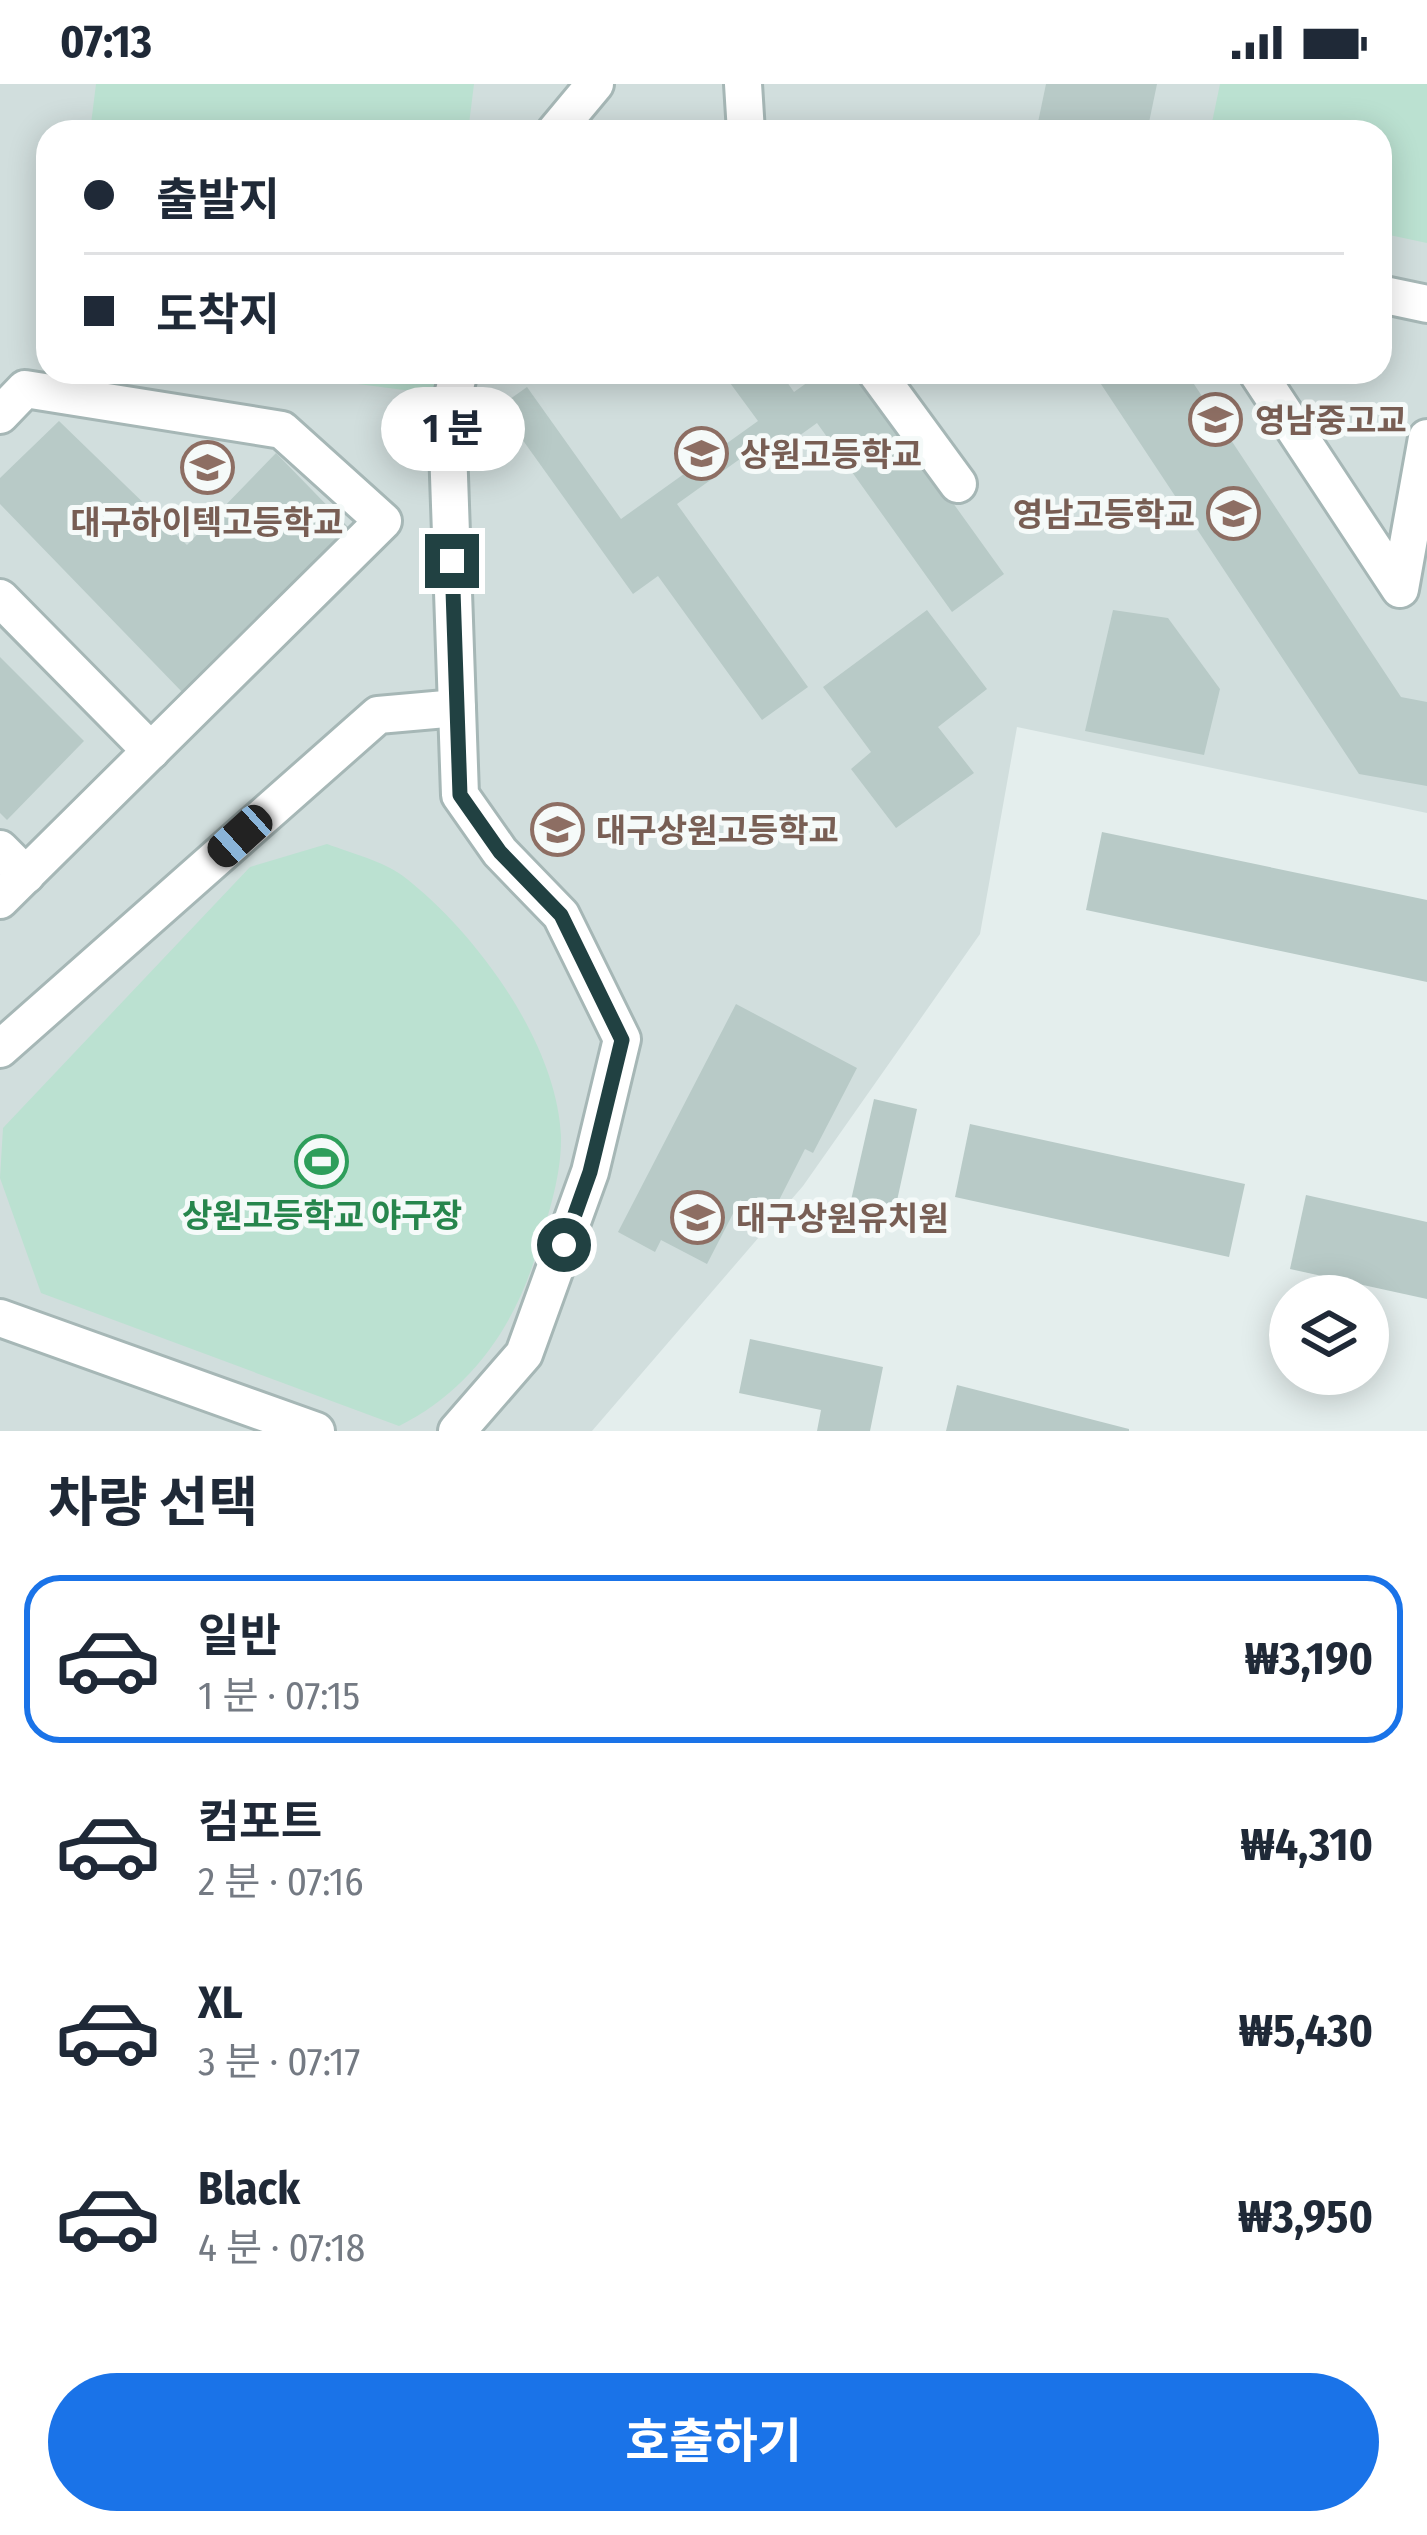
<!DOCTYPE html>
<html lang="ko">
<head>
<meta charset="utf-8">
<style>
	:root { --surface:#fff; --page:#f6f6f7; --text:#1f2937; --muted:#747a83; --line:#e0e1e3; --accent:#1a73e8 }
	body { margin:0; font-family:"Fira Sans Condensed","Noto Sans KR",sans-serif; background:var(--page); color:var(--text); height:100vh; display:flex; flex-direction:column; font-size:45px; white-space:nowrap }
	* { box-sizing:border-box; margin:0 }
	p { font-size:39px; color:var(--muted) }
	.icon { flex:none; width:66px; height:66px; fill:none; stroke:currentColor; stroke-width:2; stroke-linecap:round; stroke-linejoin:round }
	.map { position:relative; height:1347px; overflow:hidden }
	.side { display:flex; flex-direction:column; background:var(--surface); flex:1 }
	.side>* { flex:none }
	.banner { position:absolute; left:36px; top:36px; width:1356px; height:264px; border-radius:36px; box-shadow:0 6px 30px #0003; display:grid; align-content:center; height:264px; padding:0 48px; background:var(--surface) }
	.fabs { position:absolute; left:1269px; top:1191px; display:grid; gap:24px }
	.fabs a { display:grid; place-items:center; width:120px; height:120px; border-radius:50%; background:var(--surface); box-shadow:0 6px 30px #0003; font-size:60px }
	.end { position:absolute; width:54px; height:54px; margin:-27px; border:15px solid #214142; background:#fff; box-shadow:0 0 0 6px #fff }
	.from { border-radius:50% }
	.bubble { position:absolute; height:84px; border-radius:42px; background:var(--surface); box-shadow:0 6px 30px #0003; font-size:39px; font-weight:700; line-height:84px; text-align:center }
	.car { position:absolute; width:36px; height:72px; margin:-36px -18px; border-radius:15px; box-shadow:0 0 9px 3px #0007; background:linear-gradient(#222 24%,#8ab4d8 0 40%,#222 0 76%,#8ab4d8 0 86%,#222 0) }
	.banner b { display:flex; align-items:center; gap:42px; height:114px; font-size:45px }
	.banner b+b { border-top:3px solid var(--line) }
	.banner i { width:30px; height:30px; background:var(--text) }
	ul { padding:0; list-style:none }
	li { display:flex; align-items:center; gap:36px; height:168px; margin:0 24px 18px; padding:0 24px; border:6px solid transparent; border-radius:36px }
	li div { flex:1 }
	li b { display:block; font-size:45px }
	li em { font-style:normal; font-weight:700 }
	li.selected { border-color:var(--accent) }
	li>.icon { width:108px; height:108px; stroke-width:1.5 }
	h2 { padding:0 48px; font-size:54px; line-height:144px }
	.primary-button { display:flex; gap:24px; margin-top:auto; padding:24px 48px }
	.primary-button a { flex:1; height:138px; border-radius:72px; background:var(--accent); color:#fff; font-size:48px; font-weight:700; line-height:138px; text-align:center }
	.status { display:flex; justify-content:space-between; align-items:center; height:84px; padding:0 60px; background:var(--surface); direction:ltr }
	.status svg { height:33px; fill:currentColor }
	.map>svg:first-child { display:block }
</style>
</head>
<body>
<div class="status"><b>07:13</b><svg viewBox="0 0 49 12"><path d="M0 12V9h3v3zM5 12V6h3v6zM10 12V3h3v9zM15 12V0h3v12zM26 1h20v11H26zM47 4h2v5h-2z"/></svg></div>
<div class="map">
<svg width="1427" height="1347" viewBox="0 0 1427 1347">
	<rect width="100%" height="100%" fill="#e4eeed"/>
	<path fill="#d1dedd" fill-rule="evenodd" d="M0 0H1427V729L1017 643 980 850 803 1102 592 1347H0ZM48 48H1380V288H48Z"/>
	<g fill="#bbe1d1">
		<path d="M96 0H474L468 48H90Z"/>
		<path d="M1220 0H1427V159L1380 149V48H1210Z"/>
		<path d="M265 288H438L435 310Z"/>
		<path d="M327 760C351 769 383 777 403 792 476 848 557 959 561 1052 562 1093 546 1138 534 1177 511 1248 467 1308 399 1342L41 1209 0 1094 3 1044 250 783Z"/>
	</g>
	<g fill="#b8cac7">
		<path d="M1046 0H1157L1147 48H1036Z"/>
		<path d="M722 288H780L794 308 822 288H859L1004 490 952 528 817 339 778 367 768 355 677 420 808 603 762 636 658 492 633 510 499 323 527 303 621 435 758 337Z"/>
		<path d="M1093 288H1186L1401 613 1427 618V702L1359 690Z"/>
		<path d="M59 337 187 461 276 369 351 446 184 610 0 420V394Z"/>
		<path d="M927 526 987 605 938 643 974 689 896 744 851 685 871 668 823 603Z"/>
		<path d="M1113 526 1168 534 1220 605 1204 671 1085 647Z"/>
		<path d="M0 573 84 657 7 736 0 729Z"/>
		<path d="M1102 748 1427 816V898L1086 826Z"/>
		<path d="M736 920 857 984 813 1069 805 1065 771 1132 740 1116 707 1180 661 1156 655 1168 618 1148Z"/>
		<path d="M874 1015 917 1025 893 1135 849 1125Z"/>
		<path d="M970 1040 1245 1100 1229 1173 955 1113Z"/>
		<path d="M1306 1111 1427 1138V1215L1290 1185Z"/>
		<path d="M750 1255 883 1283 870 1347H817L821 1326 739 1309Z"/>
		<path d="M957 1301 1129 1345V1347H946Z"/>
	</g>
	<g fill="none" stroke-linecap="round" stroke-linejoin="round">
		<defs>
			<g id="minor">
				<path d="M743 0 746 48"/>
				<path d="M555 48 595 0"/>
				<path d="M1380 210 1427 220"/>
				<path d="M876 288 958 400"/>
				<path d="M1257 288 1400 505 1427 354"/>
				<path d="M0 331 25 305 282 346 383 437 0 816"/>
				<path d="M0 514 151 667"/>
				<path d="M0 765 26 791"/>
				<path d="M0 965 378 631 457 624"/>
				<path d="M0 1234 316 1347"/>
				<path d="M457 1347 524 1270 590 1088 622 955 561 831 500 768 460 711 447 334 459 288"/>
			</g>
		</defs>
		<use href="#minor" stroke="#a6b7b6" stroke-width="42"/>
		<use href="#minor" stroke="#fff" stroke-width="36"/>
	</g>
	<g fill="none" stroke-linecap="round" stroke-linejoin="round">
		<path stroke="#214142" stroke-width="15" d="M452 477 460 711 500 768 561 831 622 956 590 1088 564 1161"/>
	</g>
	<defs>
		<symbol id="school-ring" viewBox="-11 -11 22 22"><circle r="9.5" fill="#f5faf9" stroke="#8d6e63" stroke-width="1.5"/><path d="M0-5L7-2L0 1L-7-2ZM-4 1L0 2.5L4 1V4Q0 6-4 4Z" fill="#8d6e63"/></symbol>
		<symbol id="stadium-ring" viewBox="-11 -11 22 22"><circle r="9.5" fill="#f5faf9" stroke="#2e9e5b" stroke-width="1.5"/><path d="M0-5a6.5 5 0 1 0 0 10a6.5 5 0 1 0 0-10ZM-3.5-1.8h7v3.6h-7Z" fill="#2e9e5b"/></symbol>
	</defs>
	<g fill-rule="evenodd">
		<use href="#school-ring" x="1186" y="306" width="59" height="59"/>
		<use href="#school-ring" x="672" y="340" width="59" height="59"/>
		<use href="#school-ring" x="178" y="354" width="59" height="59"/>
		<use href="#school-ring" x="1204" y="400" width="59" height="59"/>
		<use href="#school-ring" x="528" y="716" width="59" height="59"/>
		<use href="#stadium-ring" x="292" y="1048" width="59" height="59"/>
		<use href="#school-ring" x="668" y="1104" width="59" height="59"/>
	</g>
	<g text-anchor="middle" stroke-width="10" stroke-linejoin="round" paint-order="stroke">
		<g font-size="33" font-weight="bold" fill="#785e54" stroke="#f5faf9" text-anchor="start">
			<text x="1255" y="348">영남중고교</text>
			<text x="740" y="382">상원고등학교</text>
			<text x="1195" y="442" text-anchor="end">영남고등학교</text>
			<text x="207" y="450" text-anchor="middle">대구하이텍고등학교</text>
			<text x="596" y="758">대구상원고등학교</text>
			<text x="736" y="1146">대구상원유치원</text>
		</g>
		<g font-size="33" font-weight="bold" fill="#27864d" stroke="#f5faf9">
			<text x="322" y="1143">상원고등학교 야구장</text>
		</g>
	</g>
</svg>
<div class="fabs">
<a><svg class="icon" aria-label="layers" viewBox="0 0 24 24"><path d="M12 4l9 5-9 5-9-5zM3 14l9 5 9-5"/></svg></a>
</div>
<i class="end from" style="left:564px;top:1161px"></i>
<i class="end" style="left:452px;top:477px"></i>
<div class="bubble" style="left:381px;top:303px;width:144px">1 분</div>
<i class="car" style="left:240px;top:752px;rotate:228deg"></i>
<div class="banner">
<b><i class="from"></i>출발지</b>
<b><i></i>도착지</b>
</div>
</div>
<section class="side">
<h2>차량 선택</h2>
<ul>
<li class="selected"><svg class="icon" aria-label="car" viewBox="0 0 24 24"><path d="M5 17H2v-5l4-1 3-4h7l3 4 3 1v5h-3M9 17h6M6 11h13"/><circle cx="7" cy="17" r="2"/><circle cx="17" cy="17" r="2"/></svg><div><b>일반</b><p>1 분 · 07:15</p></div><em>₩3,190</em></li>
<li><svg class="icon" aria-label="car" viewBox="0 0 24 24"><path d="M5 17H2v-5l4-1 3-4h7l3 4 3 1v5h-3M9 17h6M6 11h13"/><circle cx="7" cy="17" r="2"/><circle cx="17" cy="17" r="2"/></svg><div><b>컴포트</b><p>2 분 · 07:16</p></div><em>₩4,310</em></li>
<li><svg class="icon" aria-label="car" viewBox="0 0 24 24"><path d="M5 17H2v-5l4-1 3-4h7l3 4 3 1v5h-3M9 17h6M6 11h13"/><circle cx="7" cy="17" r="2"/><circle cx="17" cy="17" r="2"/></svg><div><b>XL</b><p>3 분 · 07:17</p></div><em>₩5,430</em></li>
<li><svg class="icon" aria-label="car" viewBox="0 0 24 24"><path d="M5 17H2v-5l4-1 3-4h7l3 4 3 1v5h-3M9 17h6M6 11h13"/><circle cx="7" cy="17" r="2"/><circle cx="17" cy="17" r="2"/></svg><div><b>Black</b><p>4 분 · 07:18</p></div><em>₩3,950</em></li>
</ul>
<div class="primary-button"><a>호출하기</a></div>
</section>
</body>
</html>
